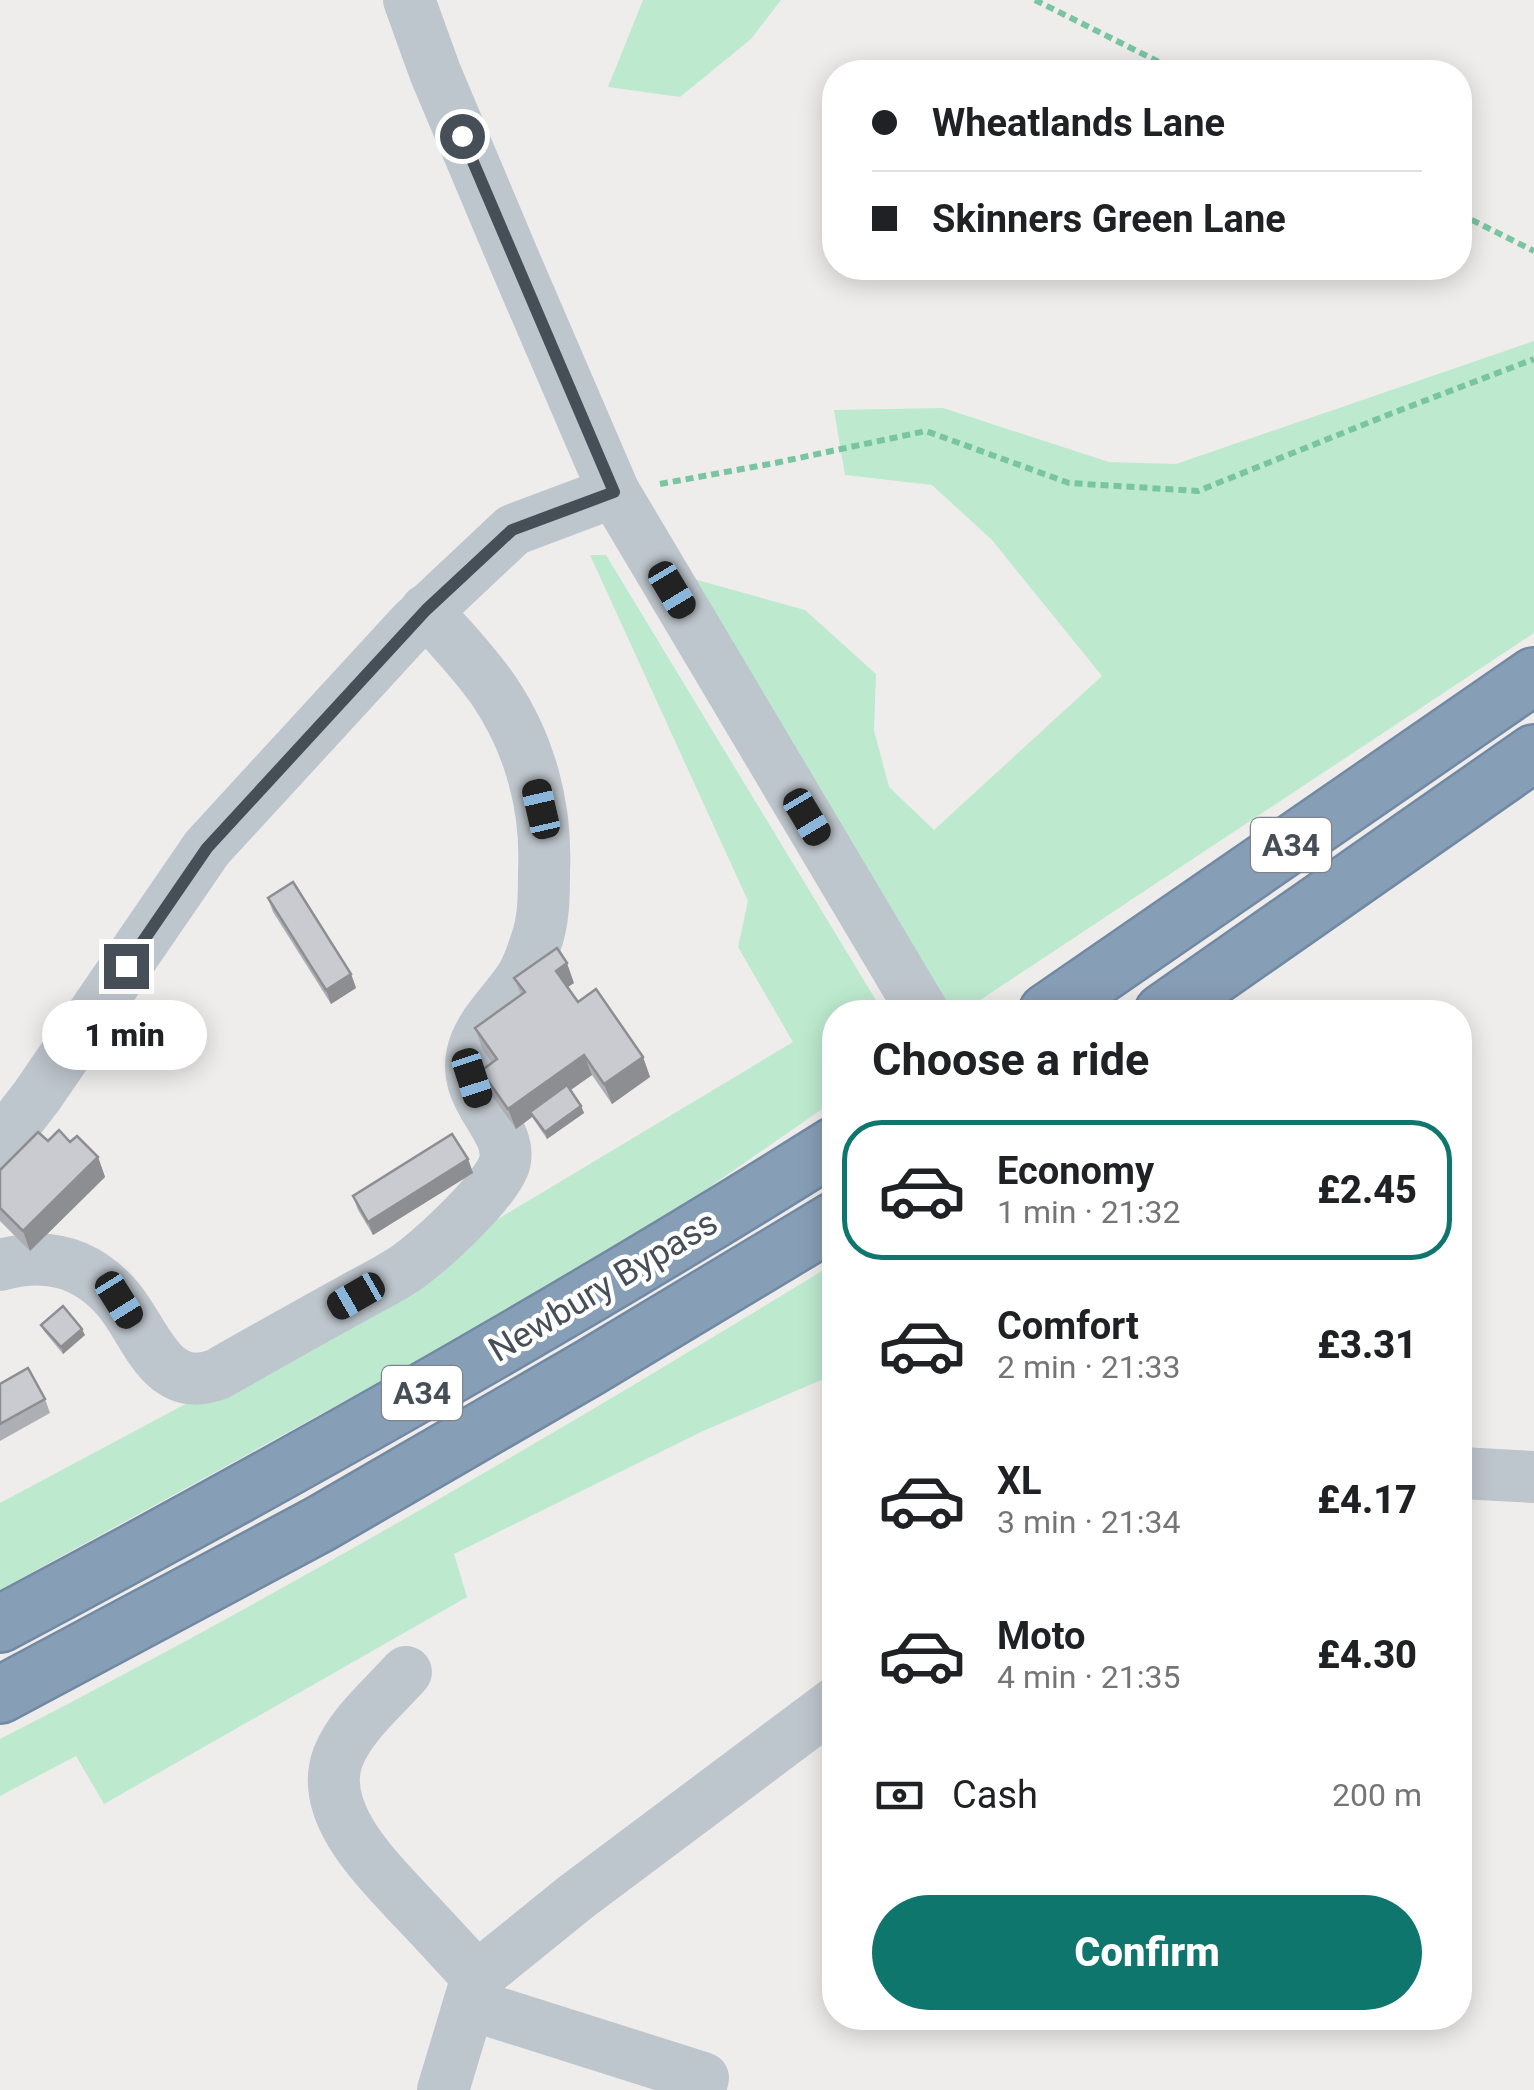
<!DOCTYPE html>
<html lang="en">
<head>
<meta charset="utf-8">
<style>
	:root { --surface:#fff; --page:#f2f2f2; --text:#202124; --muted:#757577; --line:#e0e0e0; --accent:#0f766e }
	body { margin:0; font-family:Roboto,sans-serif; background:var(--page); color:var(--text); height:100vh; display:flex; flex-direction:column; font-size:38px; white-space:nowrap }
	* { box-sizing:border-box; margin:0 }
	p { font-size:32px; color:var(--muted) }
	.icon { flex:none; width:55px; height:55px; fill:none; stroke:currentColor; stroke-width:2; stroke-linecap:round; stroke-linejoin:round }
	.map { position:relative; flex:1; overflow:hidden }
	.drawer { position:absolute; left:822px; top:1000px; width:650px; height:1030px; display:flex; flex-direction:column; background:var(--surface); border-radius:40px; box-shadow:0 5px 25px #0003 }
	.drawer>* { flex:none }
	.guide { position:absolute; left:822px; top:60px; width:650px; height:220px; border-radius:40px; box-shadow:0 5px 25px #0003; display:grid; align-content:center; height:220px; padding:0 50px; background:var(--surface) }
	.end { position:absolute; width:45px; height:45px; margin:-22px; border:12px solid #464f58; background:#fff; box-shadow:0 0 0 5px #fff }
	.from { border-radius:50% }
	.bubble { position:absolute; height:70px; border-radius:35px; background:var(--surface); box-shadow:0 5px 25px #0003; font-size:32px; font-weight:800; line-height:70px; text-align:center }
	.car { position:absolute; width:30px; height:60px; margin:-30px -15px; border-radius:12px; box-shadow:0 0 8px 2px #0007; background:linear-gradient(#222 24%,#8ab4d8 0 40%,#222 0 76%,#8ab4d8 0 86%,#222 0) }
	.guide b { display:flex; align-items:center; gap:35px; height:95px; font-size:38px }
	.guide b+b { border-top:2px solid var(--line) }
	.guide i { width:25px; height:25px; background:var(--text) }
	ul { padding:0; list-style:none }
	li { display:flex; align-items:center; gap:30px; height:140px; margin:0 20px 15px; padding:0 30px; border:5px solid transparent; border-radius:40px }
	li div { flex:1 }
	li b { display:block; font-size:38px }
	li em { font-style:normal; font-weight:800 }
	li.selected { border-color:var(--accent) }
	li>.icon { width:90px; height:90px; stroke-width:1.5 }
	h2 { padding:0 50px; font-size:45px; line-height:120px }
	.pay { display:flex; align-items:center; gap:25px; height:110px; padding:0 50px; font-size:38px }
	.pay p { margin-inline-start:auto }
	.cta { display:flex; gap:20px; margin-top:auto; padding:20px 50px }
	.cta a { flex:1; height:115px; border-radius:60px; background:var(--accent); color:#fff; font-size:40px; font-weight:800; line-height:115px; text-align:center }
	.map>svg:first-child { display:block }
</style>
</head>
<body>
<div class="map">
<svg width="1534" height="2090" viewBox="0 0 1534 2090">
	<rect width="100%" height="100%" fill="#efecec"/>
	<g fill="#bdeacf">
		<path d="M643 0H781L751 39 680 97 608 87Z"/>
		<path d="M1534 341V633L962 1012H946L665 571 805 610 876 674 874 730 889 787 934 830 1102 676 992 540 932 485 845 475 834 410 943 408 1109 462 1176 464Z"/>
		<path d="M590 555H606L883 1012H835V1100L613 1254 0 1590V1503L221 1385 793 1042 738 947 748 901Z"/>
		<path d="M835 1263V1374L701 1432 454 1554 467 1597 104 1804 76 1756 0 1796V1739C285 1593 562 1430 835 1263Z"/>
	</g>
	<g fill="none" stroke-linecap="round" stroke-linejoin="round">
		<defs>
			<g id="highway">
				<path d="M1047 1012 1534 676"/>
				<path d="M1163 1012 1534 753"/>
				<path d="M0 1624C284 1473 563 1316 835 1145"/>
				<path d="M0 1695 320 1524 589 1368 835 1220"/>
			</g>
		</defs>
		<use href="#highway" stroke="#7289a3" stroke-width="60"/>
		<g stroke="#78c5a0" stroke-width="6" stroke-dasharray="8 5" stroke-linecap="butt">
			<path d="M1035 0 1179 72"/>
			<path d="M1460 214 1534 251"/>
			<path d="M660 484 775 463 926 431 1069 483 1198 491 1390 414 1534 359"/>
		</g>
		<g stroke="#bec6cd" stroke-width="52">
			<path d="M409 0 435 72 515 262 614 492 923 1012"/>
			<path d="M0 1144 37 1096 207 848 412 625 513 530 614 492"/>
			<path d="M0 1265C47 1252 86 1262 118 1299 147 1333 160 1396 218 1374 262 1349 306 1324 350 1300 369 1289 391 1279 409 1266 432 1249 500 1188 505 1161 512 1123 454 1096 476 1042 487 1016 510 997 524 973 528 965 532 955 535 945 544 922 544 896 544 871 547 807 530 744 494 691 475 663 449 637 426 610"/>
			<path d="M1460 1473 1534 1477"/>
			<path d="M406 1672C383 1698 351 1724 338 1757 317 1813 379 1871 414 1909 435 1931 456 1954 477 1977"/>
			<path d="M469 2004 703 2078 700 2090"/>
			<path d="M443 2090 477 1977 576 1897 835 1703"/>
		</g>
		<use href="#highway" stroke="#879eb7" stroke-width="55"/>
	</g>
	<g fill="#aeafb4">
		<path d="M268 898 351 974 356 988 331 1004 273 912Z"/>
		<path d="M514 978 574 983 568 987 578 1002 643 1057 650 1077 612 1104 592 1075 571 1090 581 1106 584 1113 547 1139 532 1117 516 1129 488 1090 481 1071 492 1063 482 1048 475 1028 521 995Z"/>
		<path d="M48 1141 70 1142 98 1157 105 1177 30 1251 0 1221V1170Z"/>
		<path d="M468 1159 473 1173 373 1235 358 1210 353 1196Z"/>
		<path d="M41 1325 85 1335 63 1354 44 1331Z"/>
		<path d="M0 1384 45 1399 50 1413 0 1441Z"/>
	</g>
	<g fill="#8d8e92">
		<path d="M567 963 574 983 563 990 556 971Z"/>
		<path d="M351 974 356 988 331 1004 326 990Z"/>
		<path d="M584 1055 592 1075 533 1116 530 1112 532 1117 516 1129 508 1109Z"/>
		<path d="M643 1057 650 1077 612 1104 604 1084Z"/>
		<path d="M581 1106 584 1113 547 1139 545 1132Z"/>
		<path d="M98 1157 105 1177 30 1251 23 1231Z"/>
		<path d="M468 1159 473 1173 373 1235 368 1222Z"/>
		<path d="M82 1329 85 1335 63 1354 61 1347Z"/>
	</g>
	<g fill="#cacbd1" stroke="#8d8e92" stroke-width="2.5">
		<path d="M293 882 351 974 326 990 268 898Z"/>
		<path d="M557 948 567 963 556 971 578 1002 596 989 643 1057 604 1084 584 1055 508 1109 481 1071 497 1059 475 1028 525 992 514 978Z"/>
		<path d="M567 1085 581 1106 545 1132 530 1112Z"/>
		<path d="M59 1130 70 1142 77 1136 98 1157 23 1231 0 1208V1170L38 1132 48 1141Z"/>
		<path d="M452 1134 468 1159 368 1222 353 1196Z"/>
		<path d="M63 1306 82 1329 61 1347 41 1325Z"/>
		<path d="M28 1368 45 1399 0 1424V1384Z"/>
	</g>
	<g fill="none" stroke-linecap="round" stroke-linejoin="round">
		<path stroke="#464f58" stroke-width="12" d="M126 966 207 848 426 610 512 530 614 492 462 136"/>
	</g>
	<g text-anchor="middle" stroke-width="9" stroke-linejoin="round" paint-order="stroke">
		<g fill="#fff" stroke="#7e848a" stroke-width="2.5">
			<rect x="1251" y="818" width="80" height="54" rx="8"/>
			<rect x="382" y="1366" width="80" height="54" rx="8"/>
		</g>
		<g font-size="32" font-weight="bold" fill="#464f58">
			<text x="1291" y="856">A34</text>
			<text x="422" y="1404">A34</text>
		</g>
		<g font-size="35" fill="#464f58" stroke="#fff">
			<text transform="translate(603 1286) rotate(-31)" y="12">Newbury Bypass</text>
		</g>
	</g>
</svg>
<i class="end from" style="left:462px;top:136px"></i>
<i class="end" style="left:126px;top:966px"></i>
<div class="bubble" style="left:42px;top:1000px;width:165px">1 min</div>
<i class="car" style="left:672px;top:590px;rotate:149deg"></i>
<i class="car" style="left:541px;top:809px;rotate:347deg"></i>
<i class="car" style="left:807px;top:817px;rotate:149deg"></i>
<i class="car" style="left:472px;top:1078px;rotate:162deg"></i>
<i class="car" style="left:356px;top:1296px;rotate:240deg"></i>
<i class="car" style="left:119px;top:1300px;rotate:148deg"></i>
<div class="guide">
<b><i class="from"></i>Wheatlands Lane</b>
<b><i></i>Skinners Green Lane</b>
</div>
<section class="drawer">
<h2>Choose a ride</h2>
<ul>
<li class="selected"><svg class="icon" aria-label="car" viewBox="0 0 24 24"><path d="M5 17H2v-5l4-1 3-4h7l3 4 3 1v5h-3M9 17h6M6 11h13"/><circle cx="7" cy="17" r="2"/><circle cx="17" cy="17" r="2"/></svg><div><b>Economy</b><p>1 min · 21:32</p></div><em>£2.45</em></li>
<li><svg class="icon" aria-label="car" viewBox="0 0 24 24"><path d="M5 17H2v-5l4-1 3-4h7l3 4 3 1v5h-3M9 17h6M6 11h13"/><circle cx="7" cy="17" r="2"/><circle cx="17" cy="17" r="2"/></svg><div><b>Comfort</b><p>2 min · 21:33</p></div><em>£3.31</em></li>
<li><svg class="icon" aria-label="car" viewBox="0 0 24 24"><path d="M5 17H2v-5l4-1 3-4h7l3 4 3 1v5h-3M9 17h6M6 11h13"/><circle cx="7" cy="17" r="2"/><circle cx="17" cy="17" r="2"/></svg><div><b>XL</b><p>3 min · 21:34</p></div><em>£4.17</em></li>
<li><svg class="icon" aria-label="car" viewBox="0 0 24 24"><path d="M5 17H2v-5l4-1 3-4h7l3 4 3 1v5h-3M9 17h6M6 11h13"/><circle cx="7" cy="17" r="2"/><circle cx="17" cy="17" r="2"/></svg><div><b>Moto</b><p>4 min · 21:35</p></div><em>£4.30</em></li>
</ul>
<div class="pay"><svg class="icon" aria-label="cash" viewBox="0 0 24 24"><path d="M3 7h18v10H3z"/><circle cx="12" cy="12" r="2"/></svg>Cash<p>200 m</p></div>
<div class="cta"><a>Confirm</a></div>
</section>
</div>
</body>
</html>
